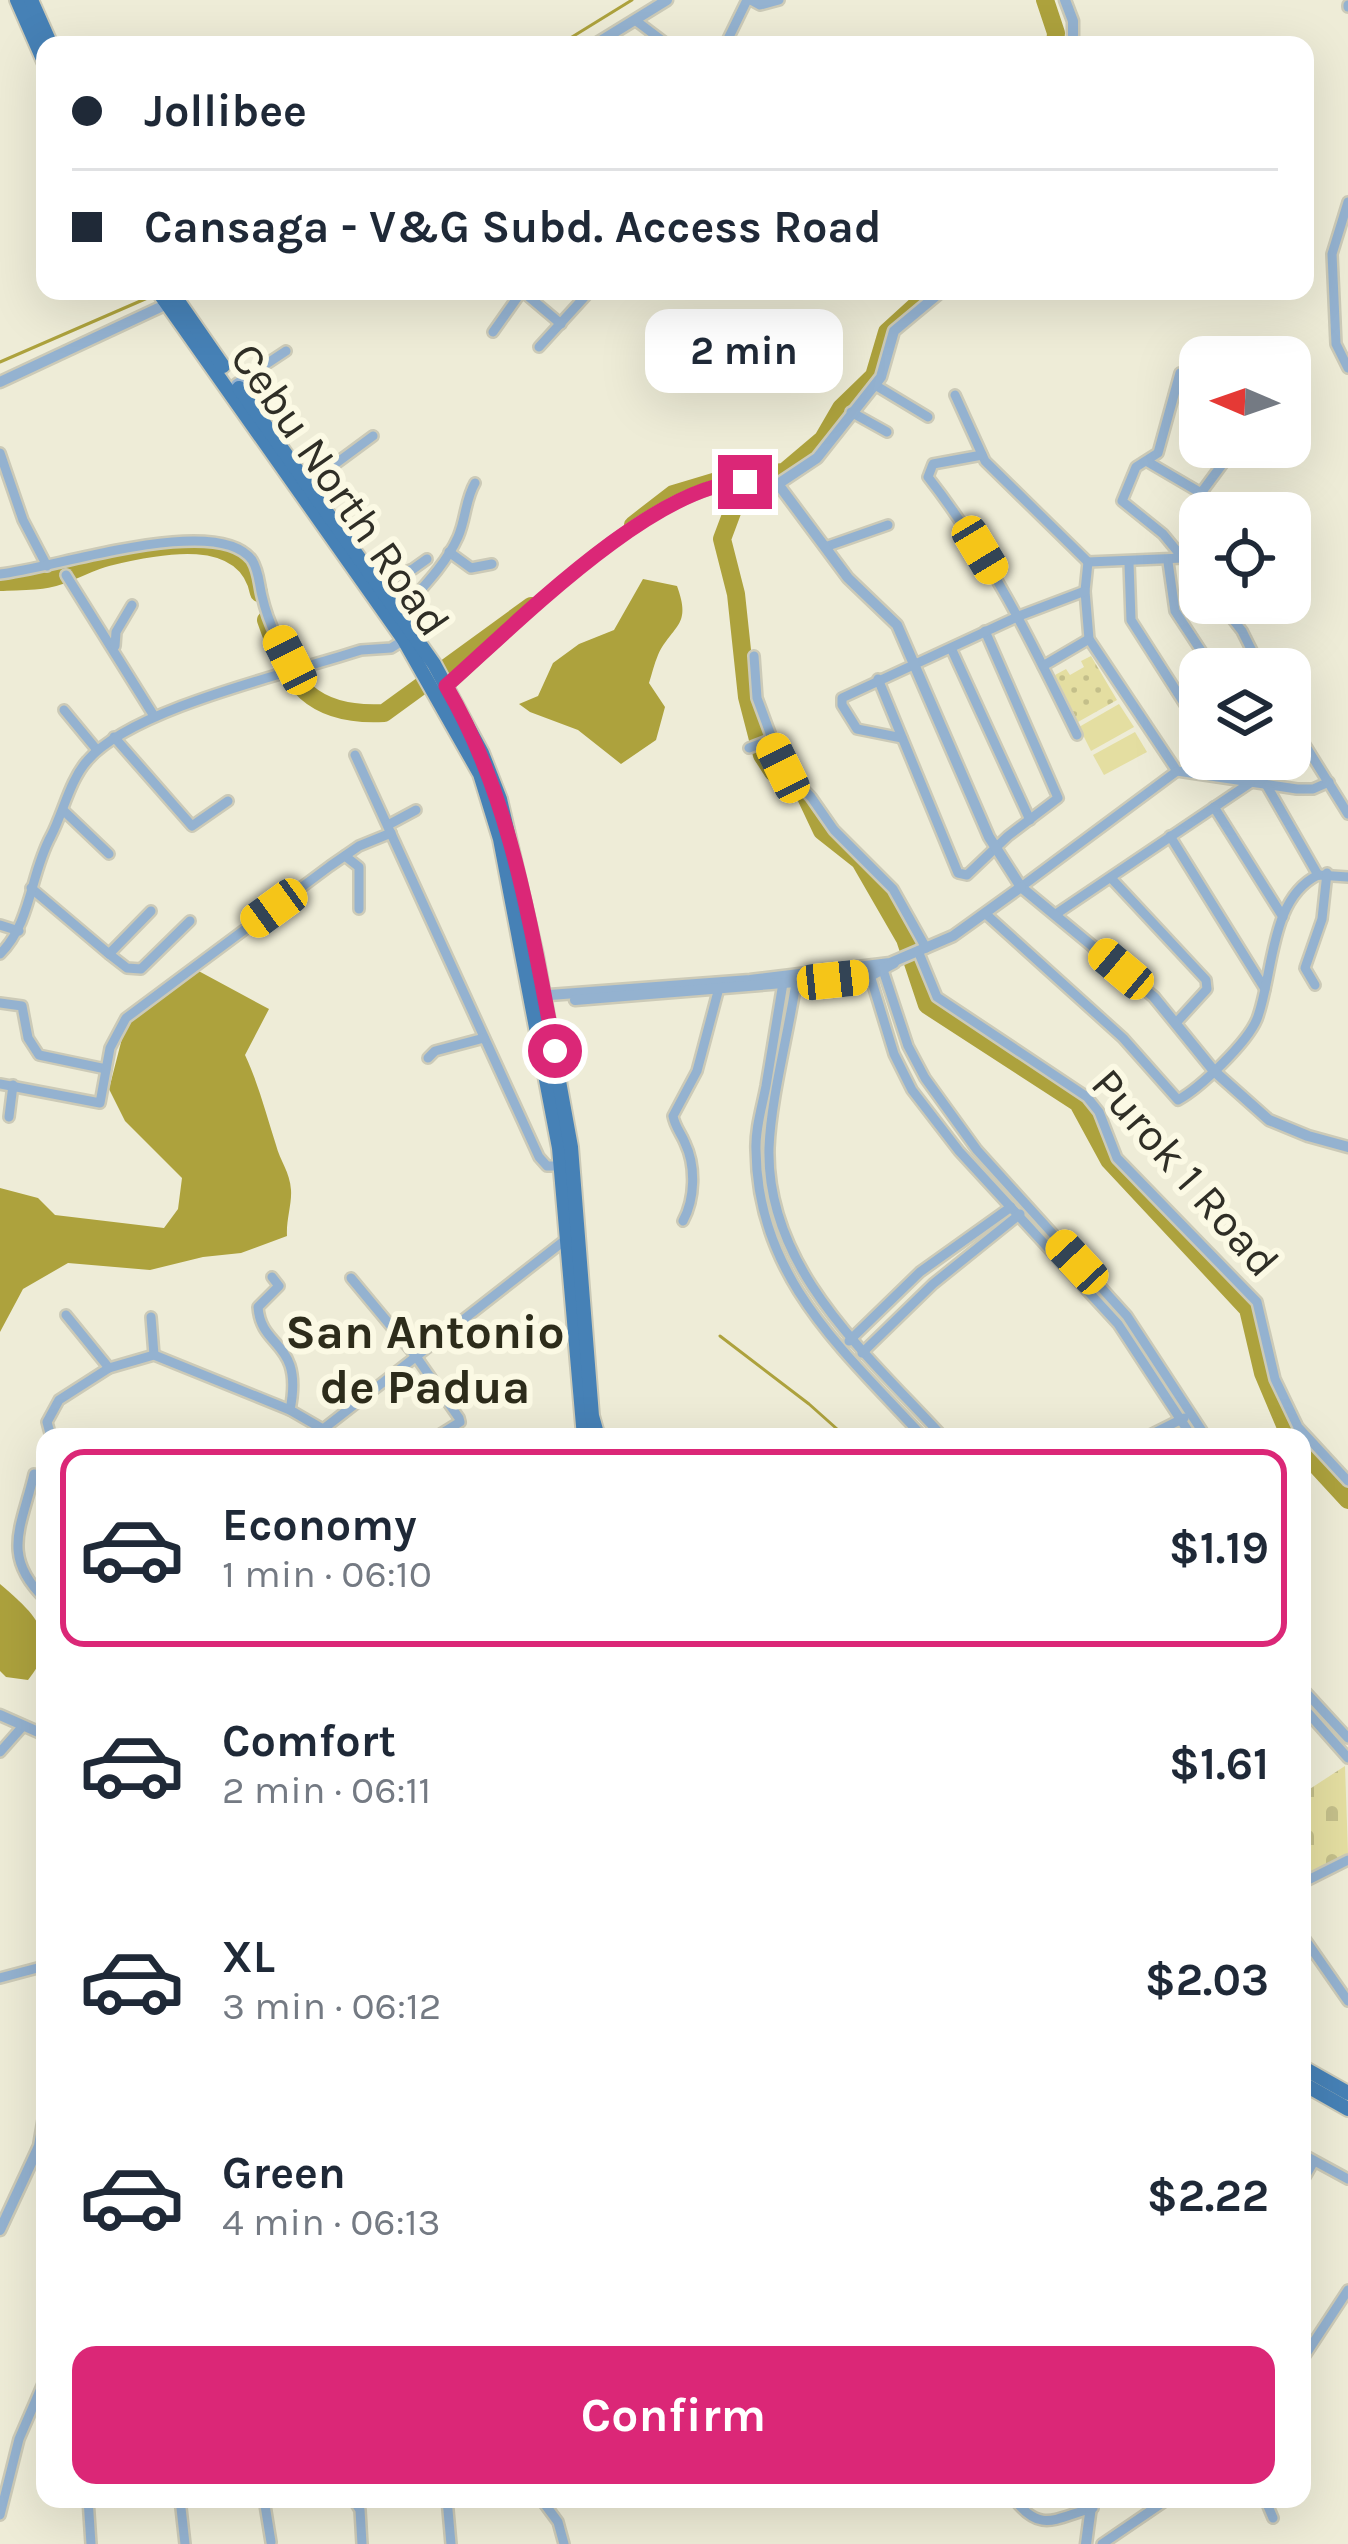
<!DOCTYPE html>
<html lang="en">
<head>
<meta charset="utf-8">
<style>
	:root { --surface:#fff; --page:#f2f2f3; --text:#1f2937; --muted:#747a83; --line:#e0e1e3; --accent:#db2777 }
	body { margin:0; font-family:Karla,sans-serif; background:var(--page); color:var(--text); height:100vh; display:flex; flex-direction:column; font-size:45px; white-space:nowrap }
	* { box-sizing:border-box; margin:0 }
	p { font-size:39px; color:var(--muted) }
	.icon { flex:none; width:66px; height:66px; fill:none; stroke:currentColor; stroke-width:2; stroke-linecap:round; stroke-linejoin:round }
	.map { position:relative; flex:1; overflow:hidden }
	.panel { position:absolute; left:36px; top:1428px; width:1275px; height:1080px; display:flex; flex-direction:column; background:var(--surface); border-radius:24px; box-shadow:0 12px 48px #0002 }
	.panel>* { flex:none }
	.top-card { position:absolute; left:36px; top:36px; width:1278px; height:264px; border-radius:24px; box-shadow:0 12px 48px #0002; display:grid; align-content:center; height:264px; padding:0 36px; background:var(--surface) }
	.needle { width:78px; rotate:272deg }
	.tools { position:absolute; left:1179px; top:336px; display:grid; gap:24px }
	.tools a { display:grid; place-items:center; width:132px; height:132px; border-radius:24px; background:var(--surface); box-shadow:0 12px 48px #0002; font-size:60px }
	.end { position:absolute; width:54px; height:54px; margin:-27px; border:15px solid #db2777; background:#fff; box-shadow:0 0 0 6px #fff }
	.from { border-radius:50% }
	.bubble { position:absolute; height:84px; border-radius:24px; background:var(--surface); box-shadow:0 12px 48px #0002; font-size:39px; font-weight:700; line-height:84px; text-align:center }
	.car { position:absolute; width:36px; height:72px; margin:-36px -18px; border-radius:15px; box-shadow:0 0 9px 3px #0007; background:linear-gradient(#f5c518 24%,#345 0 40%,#f5c518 0 76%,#345 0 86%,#f5c518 0) }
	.top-card b { display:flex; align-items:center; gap:42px; height:114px; font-size:45px }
	.top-card b+b { border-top:3px solid var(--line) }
	.top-card i { width:30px; height:30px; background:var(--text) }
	ul { padding:21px 0 0; list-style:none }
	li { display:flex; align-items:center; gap:36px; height:198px; margin:0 24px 18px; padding:0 12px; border:6px solid transparent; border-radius:24px }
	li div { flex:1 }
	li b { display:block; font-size:45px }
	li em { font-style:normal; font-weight:700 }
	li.current { border-color:var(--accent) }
	li>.icon { width:108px; height:108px; stroke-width:1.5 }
	.button { display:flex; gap:24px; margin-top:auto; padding:24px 36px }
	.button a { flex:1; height:138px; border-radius:24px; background:var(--accent); color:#fff; font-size:48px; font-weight:700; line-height:138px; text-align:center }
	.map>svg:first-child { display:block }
</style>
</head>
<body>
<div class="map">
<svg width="1348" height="2544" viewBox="0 0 1348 2544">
	<defs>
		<pattern id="cemetery-stones" width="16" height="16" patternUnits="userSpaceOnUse" patternTransform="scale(3)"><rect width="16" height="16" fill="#e4dea1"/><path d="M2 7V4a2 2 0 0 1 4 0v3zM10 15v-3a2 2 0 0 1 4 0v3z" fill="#c4bf8a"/></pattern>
		<pattern id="park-dots" width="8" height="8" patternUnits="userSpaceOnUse" patternTransform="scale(3)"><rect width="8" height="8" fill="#e4dea1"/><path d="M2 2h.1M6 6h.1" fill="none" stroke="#c4bf8a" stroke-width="1.8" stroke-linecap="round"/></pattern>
	</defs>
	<rect width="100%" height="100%" fill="#eeecd7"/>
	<g fill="#e4dea1">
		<path d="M1119 704 1134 727 1091 751 1079 727Z"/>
		<path d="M1135 732 1147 752 1104 775 1093 755Z"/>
	</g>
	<path fill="url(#cemetery-stones)" d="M1345 1766 1348 1853 1309 1873 1302 1859V1794Z"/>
	<path fill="url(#park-dots)" d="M1091 656 1117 700 1078 722 1055 675 1066 669 1070 675 1084 667 1081 661Z"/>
	<g fill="#ada23d">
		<path d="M643 579 677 586C692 627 673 624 658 655 654 664 652 674 649 683L665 707 656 740 621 764 578 730 530 712 519 704 538 696 553 663 579 644 614 630Z"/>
		<path d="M193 968 269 1009 245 1055C259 1085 266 1114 276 1145 280 1161 290 1172 291 1190 292 1204 286 1220 287 1236L241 1253 203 1257 150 1270 68 1263 23 1289 0 1332V1188L38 1198 55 1215 164 1228 178 1209 182 1178 125 1121 109 1089 127 1019Z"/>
		<path d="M0 1584C35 1614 62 1638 28 1680L6 1677 0 1671Z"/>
	</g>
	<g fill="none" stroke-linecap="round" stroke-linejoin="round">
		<g stroke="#ada23d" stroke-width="3">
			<path d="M559 45 632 0"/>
			<path d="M0 362 152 296"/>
			<path d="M720 1336 809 1404 846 1437"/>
		</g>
		<g stroke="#ada23d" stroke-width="18">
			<path d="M1045 0 1056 33 1055 45"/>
			<path d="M760 476 740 491 722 539 736 594 747 697 762 755 773 772 805 795 822 831 860 861 905 939 927 1005 1078 1103 1109 1160 1248 1309 1263 1373 1290 1437"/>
			<path d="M633 525 673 494 733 476 784 472 823 439 841 408 874 376 887 332 932 291"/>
			<path d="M0 582C15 581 32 582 47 579 68 575 87 562 108 557 157 545 246 526 259 593"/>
			<path d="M266 620C288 684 312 717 384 713L531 606"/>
			<path d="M1302 1450 1348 1500"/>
		</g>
		<defs>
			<g id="minor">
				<path d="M751 0 760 5 779 0"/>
				<path d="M1348 5V7"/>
				<path d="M635 20 668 45"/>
				<path d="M727 41 747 0"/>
				<path d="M1348 202 1332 254 1336 344 1348 368"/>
				<path d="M522 291 561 324"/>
				<path d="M493 332 522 291"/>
				<path d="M539 347 590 291"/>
				<path d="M1180 373 1158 453 1136 467 1122 501 1163 534 1200 579"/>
				<path d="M236 384 286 351"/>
				<path d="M875 385 928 417"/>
				<path d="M955 395 985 461 1088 562 1183 558"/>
				<path d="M851 412 887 432"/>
				<path d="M0 453 23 520 47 566"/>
				<path d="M982 455 933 464 928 477C990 556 1033 645 1077 735"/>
				<path d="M1148 462 1201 493 1235 447"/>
				<path d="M308 484 373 436"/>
				<path d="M825 547 888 525"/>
				<path d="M449 552 471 568 492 564"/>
				<path d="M1088 562 1085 591 1089 639 1177 771 1297 789H1313L1329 782"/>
				<path d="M1168 562 1175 611 1213 669"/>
				<path d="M1129 563 1131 620 1200 728"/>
				<path d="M0 574C53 569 217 512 252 560 259 571 259 584 262 596 268 622 281 651 299 671"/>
				<path d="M66 575 154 716"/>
				<path d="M378 584 413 569 427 559"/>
				<path d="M1220 603 1242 631 1261 669"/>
				<path d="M400 613C420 590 445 566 458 537 466 519 465 500 475 483"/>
				<path d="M115 646 116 632 132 605"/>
				<path d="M951 648 1030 820"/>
				<path d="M754 656 757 698 783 768 811 797 834 830 893 889 926 948"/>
				<path d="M1043 666 1089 639"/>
				<path d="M878 679 958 873 967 875 1008 836 1058 798 985 631"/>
				<path d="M447 686C517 623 638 498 732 483 746 481 763 482 778 484"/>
				<path d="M64 710 97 750"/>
				<path d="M1290 721 1348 814"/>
				<path d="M114 737 192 826 228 801"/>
				<path d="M902 738 857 729 842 705V698L1019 616 1085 591"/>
				<path d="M749 748 770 740"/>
				<path d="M355 755 539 1157 547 1166H561"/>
				<path d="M1267 786 1318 875"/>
				<path d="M1214 807 1283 917"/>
				<path d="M64 811 109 854"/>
				<path d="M388 825 416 810"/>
				<path d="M1170 836 1265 989"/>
				<path d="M345 856 359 867V909"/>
				<path d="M1111 878 1206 980 1207 989 1176 1023"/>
				<path d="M1021 887 1177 771"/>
				<path d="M31 888 109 954 151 911"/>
				<path d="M1056 914 1250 783"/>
				<path d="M987 915 1123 1038 1178 1100C1200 1088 1247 1043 1257 1019 1274 974 1269 899 1318 875L1348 877"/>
				<path d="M0 925 19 931"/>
				<path d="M918 951 937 997 1087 1097 1099 1112 1117 1158 1257 1302 1275 1379 1298 1427 1348 1481"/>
				<path d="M0 954C32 922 30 874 51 836 63 813 70 780 87 761 132 708 291 673 361 650L391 648 404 640"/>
				<path d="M109 954 127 968 141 969 190 921"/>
				<path d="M882 967 908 1046 925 1078 977 1150 1127 1316 1206 1437"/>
				<path d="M869 972 894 1054 912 1090 959 1151 1118 1324 1192 1437"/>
				<path d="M797 976C790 1028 771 1096 769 1148 766 1269 867 1354 943 1437"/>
				<path d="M784 977C778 1013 772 1050 766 1086 762 1107 755 1129 756 1150 757 1277 843 1350 923 1437"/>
				<path d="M1315 985 1305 968 1322 919 1327 873"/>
				<path d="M0 1003 22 1006 28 1038 39 1055 106 1069"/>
				<path d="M428 1058 435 1051 484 1038"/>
				<path d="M0 1084 100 1103 110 1048 126 1018 330 866 359 846 391 833"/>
				<path d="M9 1117 13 1085"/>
				<path d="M683 1221C695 1199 696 1166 685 1143 681 1133 675 1127 673 1116L697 1071 720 984"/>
				<path d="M272 1277 279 1286 258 1307C261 1350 304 1340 290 1410"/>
				<path d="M351 1278 415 1355 459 1418 460 1422 436 1437"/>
				<path d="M66 1315 109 1368"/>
				<path d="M151 1317 154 1355"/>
				<path d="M849 1341 920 1272 1011 1207"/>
				<path d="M862 1353 933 1284 1020 1214"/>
				<path d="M51 1437 47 1422 59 1400 109 1368 154 1355 290 1410 321 1428"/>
				<path d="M313 1437 569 1237"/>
				<path d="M1146 1437 1184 1418"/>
				<path d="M34 1474C22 1526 0 1556 45 1599"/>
				<path d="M1302 1688 1348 1738"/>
				<path d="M1302 1706 1348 1758"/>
				<path d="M0 1752 23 1726"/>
				<path d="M1302 1883 1348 1860"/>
				<path d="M1302 1935 1348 2001"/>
				<path d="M0 1978 45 1966"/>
				<path d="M1302 2154 1348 2179"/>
				<path d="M1302 2182 1314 2161"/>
				<path d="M1302 2360 1348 2290"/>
				<path d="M88 2499 91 2544"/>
				<path d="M180 2499 185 2544"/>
				<path d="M264 2499 271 2542"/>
				<path d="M353 2499 360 2510 362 2544"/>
				<path d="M447 2499 451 2544"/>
				<path d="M541 2499 558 2522 564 2544"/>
				<path d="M1014 2499C1041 2534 1055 2518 1093 2508"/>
				<path d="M1265 2499 1273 2518"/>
				<path d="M0 2515 19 2439 45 2379"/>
				<path d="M1102 2544 1168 2499"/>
			</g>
			<g id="tertiary">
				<path d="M1065 0 1073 21V45"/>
				<path d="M594 45 667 0"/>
				<path d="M942 291 894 331 881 377 817 458 778 484 848 578 897 625 989 837 1021 887 1154 997 1214 1071 1269 1120 1308 1136 1348 1147"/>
				<path d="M0 382 167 304"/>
				<path d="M536 996 750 980 890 963 953 936 1021 887"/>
				<path d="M575 1000 870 976 894 963"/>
				<path d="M0 1715 45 1735"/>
				<path d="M0 2230 39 2146 45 2111"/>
				<path d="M1086 2544 1092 2499"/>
			</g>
			<g id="primary">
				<path d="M17 0 45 64"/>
				<path d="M31 0 51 45"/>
				<path d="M158 291 404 640 480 774 500 839 559 1148 584 1437"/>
				<path d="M171 291 223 366"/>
				<path d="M239 388 434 664 482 753 500 799 536 955 571 1147 592 1416 598 1437"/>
				<path d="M1302 2067 1348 2093"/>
				<path d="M1302 2083 1348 2109"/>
			</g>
		</defs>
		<use href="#minor" stroke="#cccab7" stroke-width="14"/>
		<use href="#tertiary" stroke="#cccab7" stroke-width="15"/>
		<use href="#primary" stroke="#cccab7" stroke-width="18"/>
		<use href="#minor" stroke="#94b2d0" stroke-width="9"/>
		<use href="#tertiary" stroke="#94b2d0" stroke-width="10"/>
		<use href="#primary" stroke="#4681b6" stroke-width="14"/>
	</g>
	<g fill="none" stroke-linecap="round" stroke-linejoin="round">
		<path stroke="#db2777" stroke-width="15" d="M555 1051C530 924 512 799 446 686 513 627 655 482 745 482"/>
	</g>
	<g text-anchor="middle" stroke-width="12" stroke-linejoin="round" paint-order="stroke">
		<g font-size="45" fill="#2f2e26" stroke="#fbf9e4">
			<text transform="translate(341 489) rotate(55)" y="16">Cebu North Road</text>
			<text transform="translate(1186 1172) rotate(49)" y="16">Purok 1 Road</text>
		</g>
		<g font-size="48" font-weight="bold" fill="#2d2c1b" stroke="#fbf9e4">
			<text x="425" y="1348">San Antonio<tspan x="425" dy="55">de Padua</tspan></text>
		</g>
	</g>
</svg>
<div class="tools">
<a><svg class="needle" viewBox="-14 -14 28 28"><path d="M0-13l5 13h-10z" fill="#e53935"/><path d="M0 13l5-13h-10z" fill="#747a83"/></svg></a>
<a><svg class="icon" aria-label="locate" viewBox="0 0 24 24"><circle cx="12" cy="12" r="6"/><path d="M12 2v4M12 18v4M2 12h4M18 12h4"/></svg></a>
<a><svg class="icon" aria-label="layers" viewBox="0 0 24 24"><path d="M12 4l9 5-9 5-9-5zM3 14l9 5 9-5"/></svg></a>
</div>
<i class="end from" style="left:555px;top:1051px"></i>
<i class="end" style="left:745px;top:482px"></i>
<div class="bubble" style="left:645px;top:309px;width:198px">2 min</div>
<i class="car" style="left:980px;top:550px;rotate:149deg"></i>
<i class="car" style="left:290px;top:660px;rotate:333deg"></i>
<i class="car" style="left:783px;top:768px;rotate:334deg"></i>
<i class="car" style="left:274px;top:908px;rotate:234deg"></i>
<i class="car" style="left:1121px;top:969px;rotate:310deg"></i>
<i class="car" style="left:833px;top:980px;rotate:84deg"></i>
<i class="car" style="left:1077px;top:1262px;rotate:317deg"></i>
<div class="top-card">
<b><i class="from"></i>Jollibee</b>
<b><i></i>Cansaga - V&amp;G Subd. Access Road</b>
</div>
<section class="panel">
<ul>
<li class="current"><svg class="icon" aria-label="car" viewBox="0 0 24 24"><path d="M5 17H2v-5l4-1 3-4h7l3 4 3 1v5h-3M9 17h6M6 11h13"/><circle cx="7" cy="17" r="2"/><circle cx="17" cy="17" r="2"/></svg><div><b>Economy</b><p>1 min · 06:10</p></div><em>$1.19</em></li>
<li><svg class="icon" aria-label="car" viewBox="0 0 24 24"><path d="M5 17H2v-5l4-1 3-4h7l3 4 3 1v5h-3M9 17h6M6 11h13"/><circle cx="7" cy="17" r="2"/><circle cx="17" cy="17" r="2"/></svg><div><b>Comfort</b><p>2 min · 06:11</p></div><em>$1.61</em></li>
<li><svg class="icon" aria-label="car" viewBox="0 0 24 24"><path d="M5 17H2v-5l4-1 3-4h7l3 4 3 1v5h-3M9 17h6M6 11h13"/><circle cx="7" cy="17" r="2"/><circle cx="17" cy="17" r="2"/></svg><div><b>XL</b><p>3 min · 06:12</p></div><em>$2.03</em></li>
<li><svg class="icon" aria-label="car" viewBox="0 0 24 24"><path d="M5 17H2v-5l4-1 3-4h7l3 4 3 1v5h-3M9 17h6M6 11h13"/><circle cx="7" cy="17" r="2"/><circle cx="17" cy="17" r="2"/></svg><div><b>Green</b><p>4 min · 06:13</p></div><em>$2.22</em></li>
</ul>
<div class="button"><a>Confirm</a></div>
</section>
</div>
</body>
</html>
